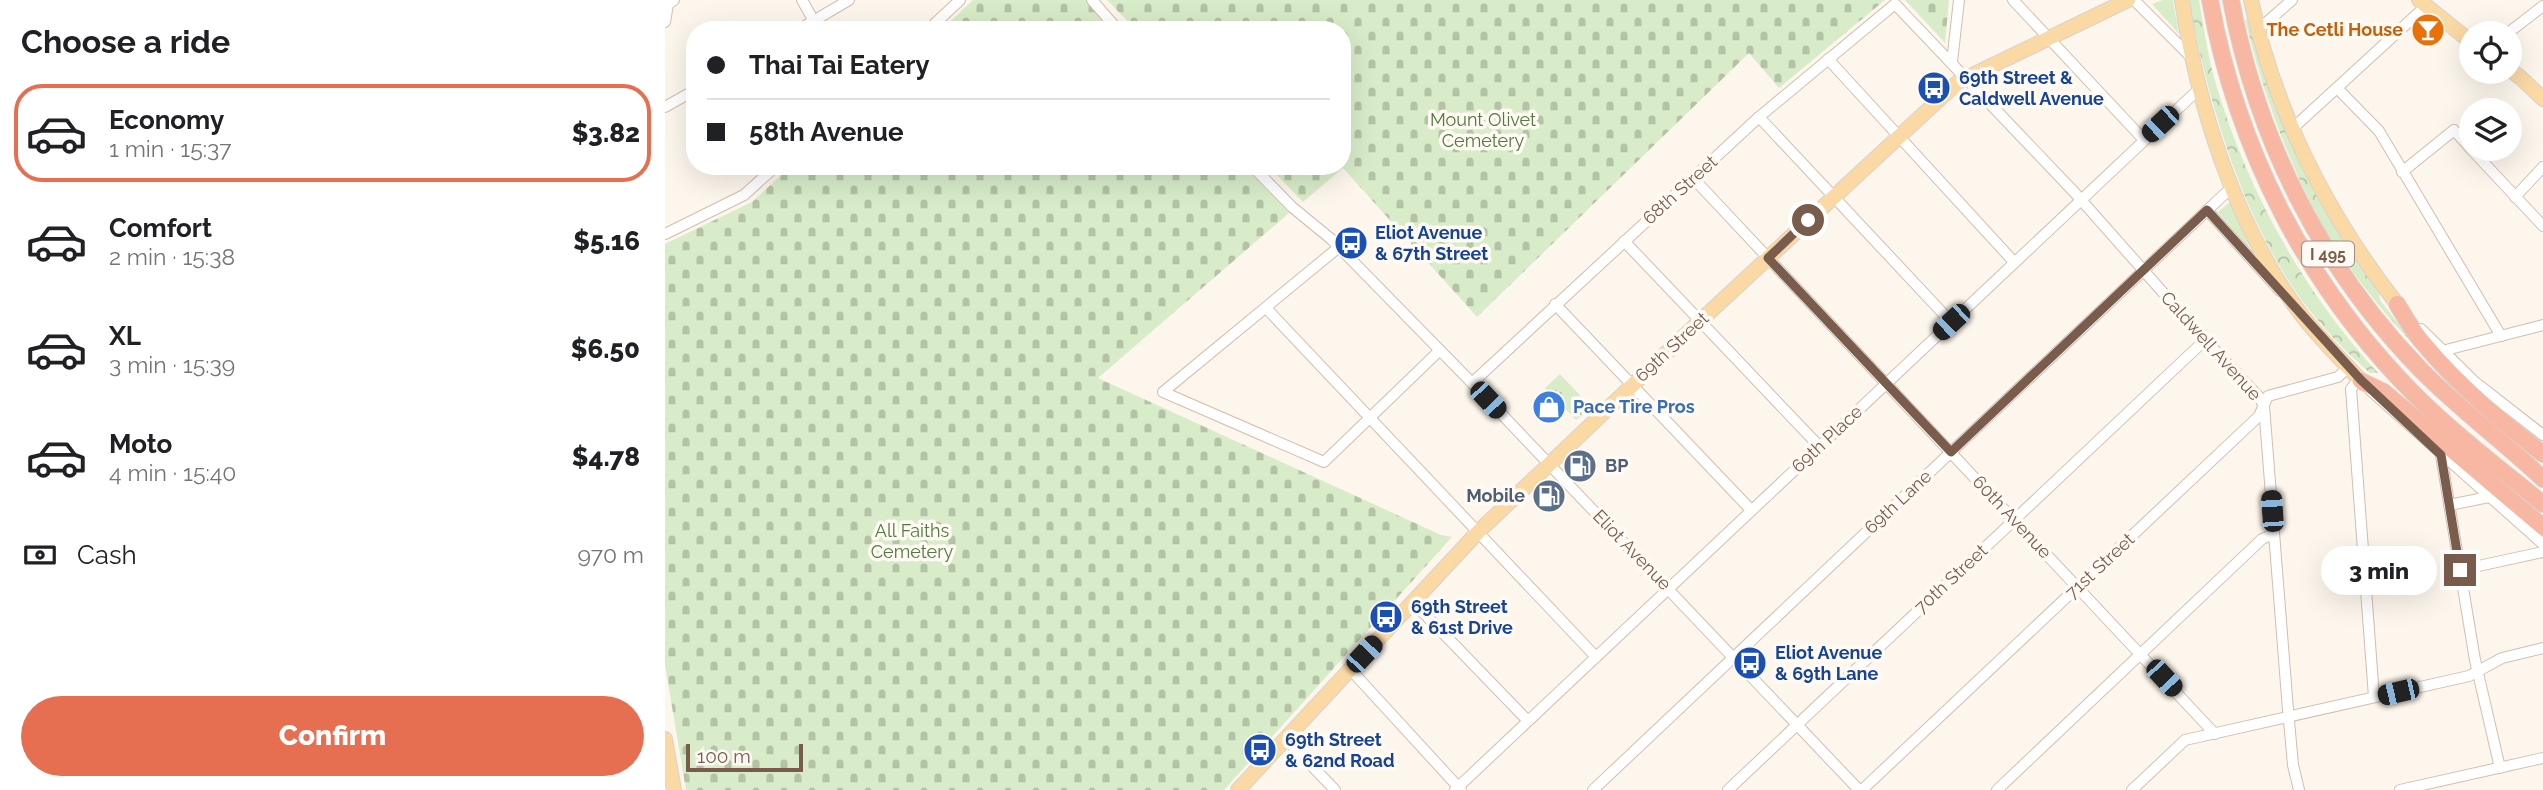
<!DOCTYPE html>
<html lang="en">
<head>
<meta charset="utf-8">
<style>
	:root { --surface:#fff; --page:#f6f6f6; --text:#202124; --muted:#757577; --line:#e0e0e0; --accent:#e76f51 }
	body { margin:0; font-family:Raleway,sans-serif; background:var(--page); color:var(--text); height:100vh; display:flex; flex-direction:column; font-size:26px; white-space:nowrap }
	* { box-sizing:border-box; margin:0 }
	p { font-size:23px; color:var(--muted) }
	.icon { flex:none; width:38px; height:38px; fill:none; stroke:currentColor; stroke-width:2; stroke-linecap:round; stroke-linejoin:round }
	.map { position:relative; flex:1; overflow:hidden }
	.drawer { display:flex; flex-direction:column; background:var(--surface); width:665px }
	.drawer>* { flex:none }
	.guide { position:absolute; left:21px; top:21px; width:665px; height:154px; border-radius:28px; box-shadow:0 7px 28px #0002; display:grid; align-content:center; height:154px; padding:0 21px; background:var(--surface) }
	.tools { position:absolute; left:1794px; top:21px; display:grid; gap:14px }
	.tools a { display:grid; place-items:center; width:63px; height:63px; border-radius:50%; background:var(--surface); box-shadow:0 7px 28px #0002; font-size:35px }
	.scale { position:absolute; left:21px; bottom:18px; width:117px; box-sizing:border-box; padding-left:7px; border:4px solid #7a5c4d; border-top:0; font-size:19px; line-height:24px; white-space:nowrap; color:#7a5c4d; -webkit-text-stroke:5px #fffaf3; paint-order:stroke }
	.end { position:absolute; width:32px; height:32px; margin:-16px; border:9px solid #7a5c4d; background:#fff; box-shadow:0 0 0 4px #fff }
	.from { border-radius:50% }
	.bubble { position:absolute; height:49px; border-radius:24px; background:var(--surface); box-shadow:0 7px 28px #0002; font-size:23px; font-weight:800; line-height:49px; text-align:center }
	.car { position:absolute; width:21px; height:42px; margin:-21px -10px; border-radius:9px; box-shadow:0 0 5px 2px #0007; background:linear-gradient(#222 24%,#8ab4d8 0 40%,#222 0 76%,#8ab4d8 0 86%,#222 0) }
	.guide b { display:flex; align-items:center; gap:24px; height:66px; font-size:26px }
	.guide b+b { border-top:2px solid var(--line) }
	.guide i { width:18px; height:18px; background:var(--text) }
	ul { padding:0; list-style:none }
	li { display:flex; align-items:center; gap:21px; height:98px; margin:0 14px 10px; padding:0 7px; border:4px solid transparent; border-radius:28px }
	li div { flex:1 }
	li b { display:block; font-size:26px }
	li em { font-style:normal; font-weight:800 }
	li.selected { border-color:var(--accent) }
	li>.icon { width:63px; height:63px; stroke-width:1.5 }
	h2 { padding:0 21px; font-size:32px; line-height:84px }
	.pay { display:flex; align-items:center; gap:18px; height:77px; padding:0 21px; font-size:26px }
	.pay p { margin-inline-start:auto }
	.cta { display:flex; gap:14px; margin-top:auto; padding:14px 21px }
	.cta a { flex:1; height:80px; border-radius:42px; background:var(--accent); color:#fff; font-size:28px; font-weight:800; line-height:80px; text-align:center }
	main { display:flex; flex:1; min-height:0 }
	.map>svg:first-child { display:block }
</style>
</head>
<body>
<main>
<section class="drawer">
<h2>Choose a ride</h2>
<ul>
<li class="selected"><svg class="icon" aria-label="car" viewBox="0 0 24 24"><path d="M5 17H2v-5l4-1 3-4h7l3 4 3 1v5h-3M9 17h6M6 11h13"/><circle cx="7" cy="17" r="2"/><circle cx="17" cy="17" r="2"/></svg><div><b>Economy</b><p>1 min · 15:37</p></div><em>$3.82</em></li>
<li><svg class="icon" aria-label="car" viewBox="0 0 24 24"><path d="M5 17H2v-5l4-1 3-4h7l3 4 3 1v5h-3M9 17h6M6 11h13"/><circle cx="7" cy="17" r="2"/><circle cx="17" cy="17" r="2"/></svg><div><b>Comfort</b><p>2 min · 15:38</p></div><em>$5.16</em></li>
<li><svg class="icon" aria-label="car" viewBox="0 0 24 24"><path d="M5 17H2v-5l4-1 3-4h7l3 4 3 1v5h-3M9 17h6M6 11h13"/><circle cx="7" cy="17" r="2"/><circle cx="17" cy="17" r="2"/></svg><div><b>XL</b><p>3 min · 15:39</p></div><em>$6.50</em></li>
<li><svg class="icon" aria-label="car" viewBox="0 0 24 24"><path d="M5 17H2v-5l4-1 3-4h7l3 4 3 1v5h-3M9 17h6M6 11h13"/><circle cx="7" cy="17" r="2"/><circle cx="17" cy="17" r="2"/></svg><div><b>Moto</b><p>4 min · 15:40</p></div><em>$4.78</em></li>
</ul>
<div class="pay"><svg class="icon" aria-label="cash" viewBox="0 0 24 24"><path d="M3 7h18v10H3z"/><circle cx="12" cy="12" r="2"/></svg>Cash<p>970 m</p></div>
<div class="cta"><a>Confirm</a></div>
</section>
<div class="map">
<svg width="1878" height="790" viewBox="0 0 1878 790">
	<defs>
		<pattern id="grass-tufts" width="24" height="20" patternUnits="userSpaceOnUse" patternTransform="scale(1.75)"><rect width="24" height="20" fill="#d8ecc9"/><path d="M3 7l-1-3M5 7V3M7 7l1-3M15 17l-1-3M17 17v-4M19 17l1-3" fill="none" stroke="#b4c2a5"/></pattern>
		<pattern id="forest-crowns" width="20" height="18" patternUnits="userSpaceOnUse" patternTransform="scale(1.75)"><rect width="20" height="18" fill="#d8ecc9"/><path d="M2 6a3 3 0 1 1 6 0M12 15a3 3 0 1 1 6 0" fill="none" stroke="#b4c2a5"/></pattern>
		<pattern id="cemetery-stones" width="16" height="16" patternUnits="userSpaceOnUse" patternTransform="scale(1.75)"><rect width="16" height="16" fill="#d8ecc9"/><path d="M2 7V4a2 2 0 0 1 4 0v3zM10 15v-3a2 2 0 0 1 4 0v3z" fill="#b4c2a5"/></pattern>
	</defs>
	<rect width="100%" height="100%" fill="#fdf6ec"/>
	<path fill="url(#grass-tufts)" d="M895 374 926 407 911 420 880 388Z"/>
	<g fill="url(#forest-crowns)">
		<path d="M1524 0H1534C1538 24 1542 50 1548 74 1579 184 1635 288 1713 373H1705C1688 358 1671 342 1656 324 1584 243 1543 105 1524 0Z"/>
		<path d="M1584 18 1656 200 1714 294 1715 300 1756 353C1732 327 1708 300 1687 271 1634 197 1602 107 1580 20Z"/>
	</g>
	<g fill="url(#cemetery-stones)">
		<path d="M308 0H420L445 30H276Z"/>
		<path d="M442 0H1220L1114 88 1084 53 812 317 678 168 638 202 603 166H677V30H471Z"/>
		<path d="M1240 0H1284L1280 43Z"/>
		<path d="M126 166H579L624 213 433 378 776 535 787 537 559 790H21L0 665V244L87 202Z"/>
	</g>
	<g fill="#d8ecc9">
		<path d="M1498 0H1508L1514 34 1487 4Z"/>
		<path d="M1565 202 1585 249 1553 212Z"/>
	</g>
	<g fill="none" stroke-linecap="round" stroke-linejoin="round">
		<defs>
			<g id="minor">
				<path d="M137 0 154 30"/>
				<path d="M427 0 453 30"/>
				<path d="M1348 0 1479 140"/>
				<path d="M1469 0 1528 59"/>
				<path d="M0 22 3 4 9 0"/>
				<path d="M133 30 184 0"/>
				<path d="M263 30 295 0"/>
				<path d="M1593 30 1627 0"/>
				<path d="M1843 33 1878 6"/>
				<path d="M1163 59 1349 262"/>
				<path d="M1287 62 1294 0"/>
				<path d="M1672 88 1714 131 1836 336"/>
				<path d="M0 107 30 90"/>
				<path d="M1094 117 1286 322"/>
				<path d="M1627 129 1761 6"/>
				<path d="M1806 149 1878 226"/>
				<path d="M587 166 627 207 666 239 807 383 1194 790"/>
				<path d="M1737 172 1789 130 1806 149"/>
				<path d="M1028 178 1550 734"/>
				<path d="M1850 197 1878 167"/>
				<path d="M1542 210 1615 291"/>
				<path d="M0 234 79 195 111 166"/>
				<path d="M959 241 1154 446"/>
				<path d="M674 247 498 392 659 462 774 351"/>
				<path d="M890 304 1086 510"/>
				<path d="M601 308 931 657"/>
				<path d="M1756 329 1810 382 1878 435"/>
				<path d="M1777 351 1878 325"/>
				<path d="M1694 378 1686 389 1709 697"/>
				<path d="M807 383 1094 117 1230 4 1410 193 1540 340 1594 397 1599 406 1623 710 1628 765 1634 790"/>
				<path d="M1705 390 1878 544"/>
				<path d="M1776 455 1810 660 1835 768"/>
				<path d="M1784 505 1824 497"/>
				<path d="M1795 570 1878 552"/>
				<path d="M747 601 863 721"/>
				<path d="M685 669 796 790"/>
				<path d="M621 739 670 790"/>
				<path d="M790 790 1535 88"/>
				<path d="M928 790 1568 186"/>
				<path d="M1063 790 1540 340"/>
				<path d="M1197 790 1594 416 1603 396 1673 377 1683 367"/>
				<path d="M1332 790 1597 539 1609 534"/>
				<path d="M1467 790 1520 740 1804 676 1837 658 1878 648"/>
				<path d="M1735 790 1878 758"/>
			</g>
			<g id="major">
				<path d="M1517 0C1532 105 1571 227 1635 313 1653 337 1675 358 1696 381"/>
				<path d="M1586 0C1610 111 1662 214 1732 304"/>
				<path d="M1754 0 1806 42"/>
				<path d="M1844 69 1856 78 1878 99"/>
				<path d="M0 739 9 790"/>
				<path d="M573 790 813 532 1035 321 1293 82 1463 0"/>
			</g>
			<g id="highway">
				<path d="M1545 0C1572 150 1642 286 1749 394 1789 434 1834 468 1878 504"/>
				<path d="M1566 0C1592 139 1656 267 1755 369 1793 408 1838 441 1878 479"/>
				<path d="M1732 304C1740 317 1748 332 1759 344 1794 386 1836 421 1878 454"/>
				<path d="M1696 381 1719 392 1878 527"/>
			</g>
		</defs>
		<use href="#minor" stroke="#d1beb0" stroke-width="12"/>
		<use href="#major" stroke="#dad1cd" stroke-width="16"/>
		<use href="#highway" stroke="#dad1cd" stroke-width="18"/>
		<use href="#minor" stroke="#fff" stroke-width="10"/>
		<use href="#major" stroke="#fbd9a5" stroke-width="14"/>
		<use href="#highway" stroke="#f7b7a3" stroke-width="16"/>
	</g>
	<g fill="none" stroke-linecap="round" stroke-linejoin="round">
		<path stroke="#7a5c4d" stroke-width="9" d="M1143 220 1103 258 1286 452 1542 210 1696 380 1776 455 1795 570"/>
	</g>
	<defs>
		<symbol id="bar-disc" viewBox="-11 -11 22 22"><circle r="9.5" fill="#e8710a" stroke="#fffaf3"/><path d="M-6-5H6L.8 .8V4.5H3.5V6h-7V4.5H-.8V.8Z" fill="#fff"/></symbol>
		<symbol id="bus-disc" viewBox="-11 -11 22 22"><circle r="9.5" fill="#1a4fb4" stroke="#fffaf3"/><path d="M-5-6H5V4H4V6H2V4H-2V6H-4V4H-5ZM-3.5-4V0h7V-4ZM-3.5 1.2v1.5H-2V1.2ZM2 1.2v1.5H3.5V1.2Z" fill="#fff"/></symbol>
		<symbol id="shop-disc" viewBox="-11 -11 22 22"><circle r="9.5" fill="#3f7fe0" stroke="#fffaf3"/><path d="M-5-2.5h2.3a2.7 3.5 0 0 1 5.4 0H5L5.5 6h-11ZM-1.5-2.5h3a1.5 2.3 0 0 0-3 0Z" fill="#fff"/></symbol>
		<symbol id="fuel-disc" viewBox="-11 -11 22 22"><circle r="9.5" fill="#5c6f8a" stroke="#fffaf3"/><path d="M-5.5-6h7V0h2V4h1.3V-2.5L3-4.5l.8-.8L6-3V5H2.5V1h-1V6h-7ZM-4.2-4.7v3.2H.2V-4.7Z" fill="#fff"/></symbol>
	</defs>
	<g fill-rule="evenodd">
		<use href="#bar-disc" x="1744" y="11" width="38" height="38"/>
		<use href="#bus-disc" x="1250" y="69" width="38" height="38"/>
		<use href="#bus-disc" x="667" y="224" width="38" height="38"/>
		<use href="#shop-disc" x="865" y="388" width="38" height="38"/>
		<use href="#fuel-disc" x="896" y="447" width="38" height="38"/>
		<use href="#fuel-disc" x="865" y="477" width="38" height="38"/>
		<use href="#bus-disc" x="702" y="598" width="38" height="38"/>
		<use href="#bus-disc" x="1066" y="644" width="38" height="38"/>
		<use href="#bus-disc" x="576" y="731" width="38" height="38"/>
	</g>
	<g text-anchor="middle" stroke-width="7" stroke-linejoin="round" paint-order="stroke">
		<rect fill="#fffaf3" stroke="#a28b7f" stroke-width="2" x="1637" y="241.5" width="52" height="25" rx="5"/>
		<g font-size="16" font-weight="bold" fill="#7a5c4d">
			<text x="1663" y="260">I 495</text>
		</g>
		<g font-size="18" font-weight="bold" fill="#c56008" stroke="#fffaf3" text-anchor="end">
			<text x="1738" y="36">The Cetli House</text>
		</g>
		<g font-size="18" font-weight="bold" fill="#164399" stroke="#fffaf3" text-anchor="start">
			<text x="1294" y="84">69th Street &amp;<tspan x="1294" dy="21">Caldwell Avenue</tspan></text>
			<text x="710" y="239">Eliot Avenue<tspan x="710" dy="21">&amp; 67th Street</tspan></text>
			<text x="746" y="613">69th Street<tspan x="746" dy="21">&amp; 61st Drive</tspan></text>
			<text x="1110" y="659">Eliot Avenue<tspan x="1110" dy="21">&amp; 69th Lane</tspan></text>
			<text x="620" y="746">69th Street<tspan x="620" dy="21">&amp; 62nd Road</tspan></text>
		</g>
		<g font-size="18" fill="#537a41" stroke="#fffaf3">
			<text x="818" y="126">Mount Olivet<tspan x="818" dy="21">Cemetery</tspan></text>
			<text x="247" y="537">All Faiths<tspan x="247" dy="21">Cemetery</tspan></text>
		</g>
		<g font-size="18" fill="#7a5c4d" stroke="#fffaf3">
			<text transform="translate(1015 190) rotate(-42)" y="6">68th Street</text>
			<text transform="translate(1546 346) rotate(48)" y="6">Caldwell Avenue</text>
			<text transform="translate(1007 347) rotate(-43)" y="6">69th Street</text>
			<text transform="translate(1162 439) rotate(-43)" y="6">69th Place</text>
			<text transform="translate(1233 502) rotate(-43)" y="6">69th Lane</text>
			<text transform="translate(1347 517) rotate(47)" y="6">60th Avenue</text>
			<text transform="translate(967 550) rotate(46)" y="6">Eliot Avenue</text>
			<text transform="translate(1435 566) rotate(-43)" y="6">71st Street</text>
			<text transform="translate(1286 579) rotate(-43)" y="6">70th Street</text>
		</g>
		<g font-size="18" font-weight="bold" fill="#366cbe" stroke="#fffaf3" text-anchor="start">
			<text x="908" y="413">Pace Tire Pros</text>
		</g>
		<g font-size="18" font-weight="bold" fill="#4e5e75" stroke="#fffaf3" text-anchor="start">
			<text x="940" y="472">BP</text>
			<text x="860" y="502" text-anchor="end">Mobile</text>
		</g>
	</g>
</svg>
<div class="tools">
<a><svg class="icon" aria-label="locate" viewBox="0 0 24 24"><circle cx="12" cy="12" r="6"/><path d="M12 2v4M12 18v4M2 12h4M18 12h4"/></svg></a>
<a><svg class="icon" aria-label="layers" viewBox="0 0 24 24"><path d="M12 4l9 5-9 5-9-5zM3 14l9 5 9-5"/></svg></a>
</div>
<div class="scale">100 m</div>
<i class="end from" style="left:1143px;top:220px"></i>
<i class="end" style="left:1795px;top:570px"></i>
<div class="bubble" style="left:1656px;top:546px;width:116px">3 min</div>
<i class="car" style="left:1495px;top:124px;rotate:227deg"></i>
<i class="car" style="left:1286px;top:322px;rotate:227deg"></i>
<i class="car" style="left:823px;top:400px;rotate:137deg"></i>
<i class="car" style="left:1607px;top:511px;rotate:356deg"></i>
<i class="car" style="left:699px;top:654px;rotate:43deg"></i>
<i class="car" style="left:1499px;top:678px;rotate:137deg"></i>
<i class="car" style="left:1733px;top:692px;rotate:257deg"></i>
<div class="guide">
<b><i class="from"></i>Thai Tai Eatery</b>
<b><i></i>58th Avenue</b>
</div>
</div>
</main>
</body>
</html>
